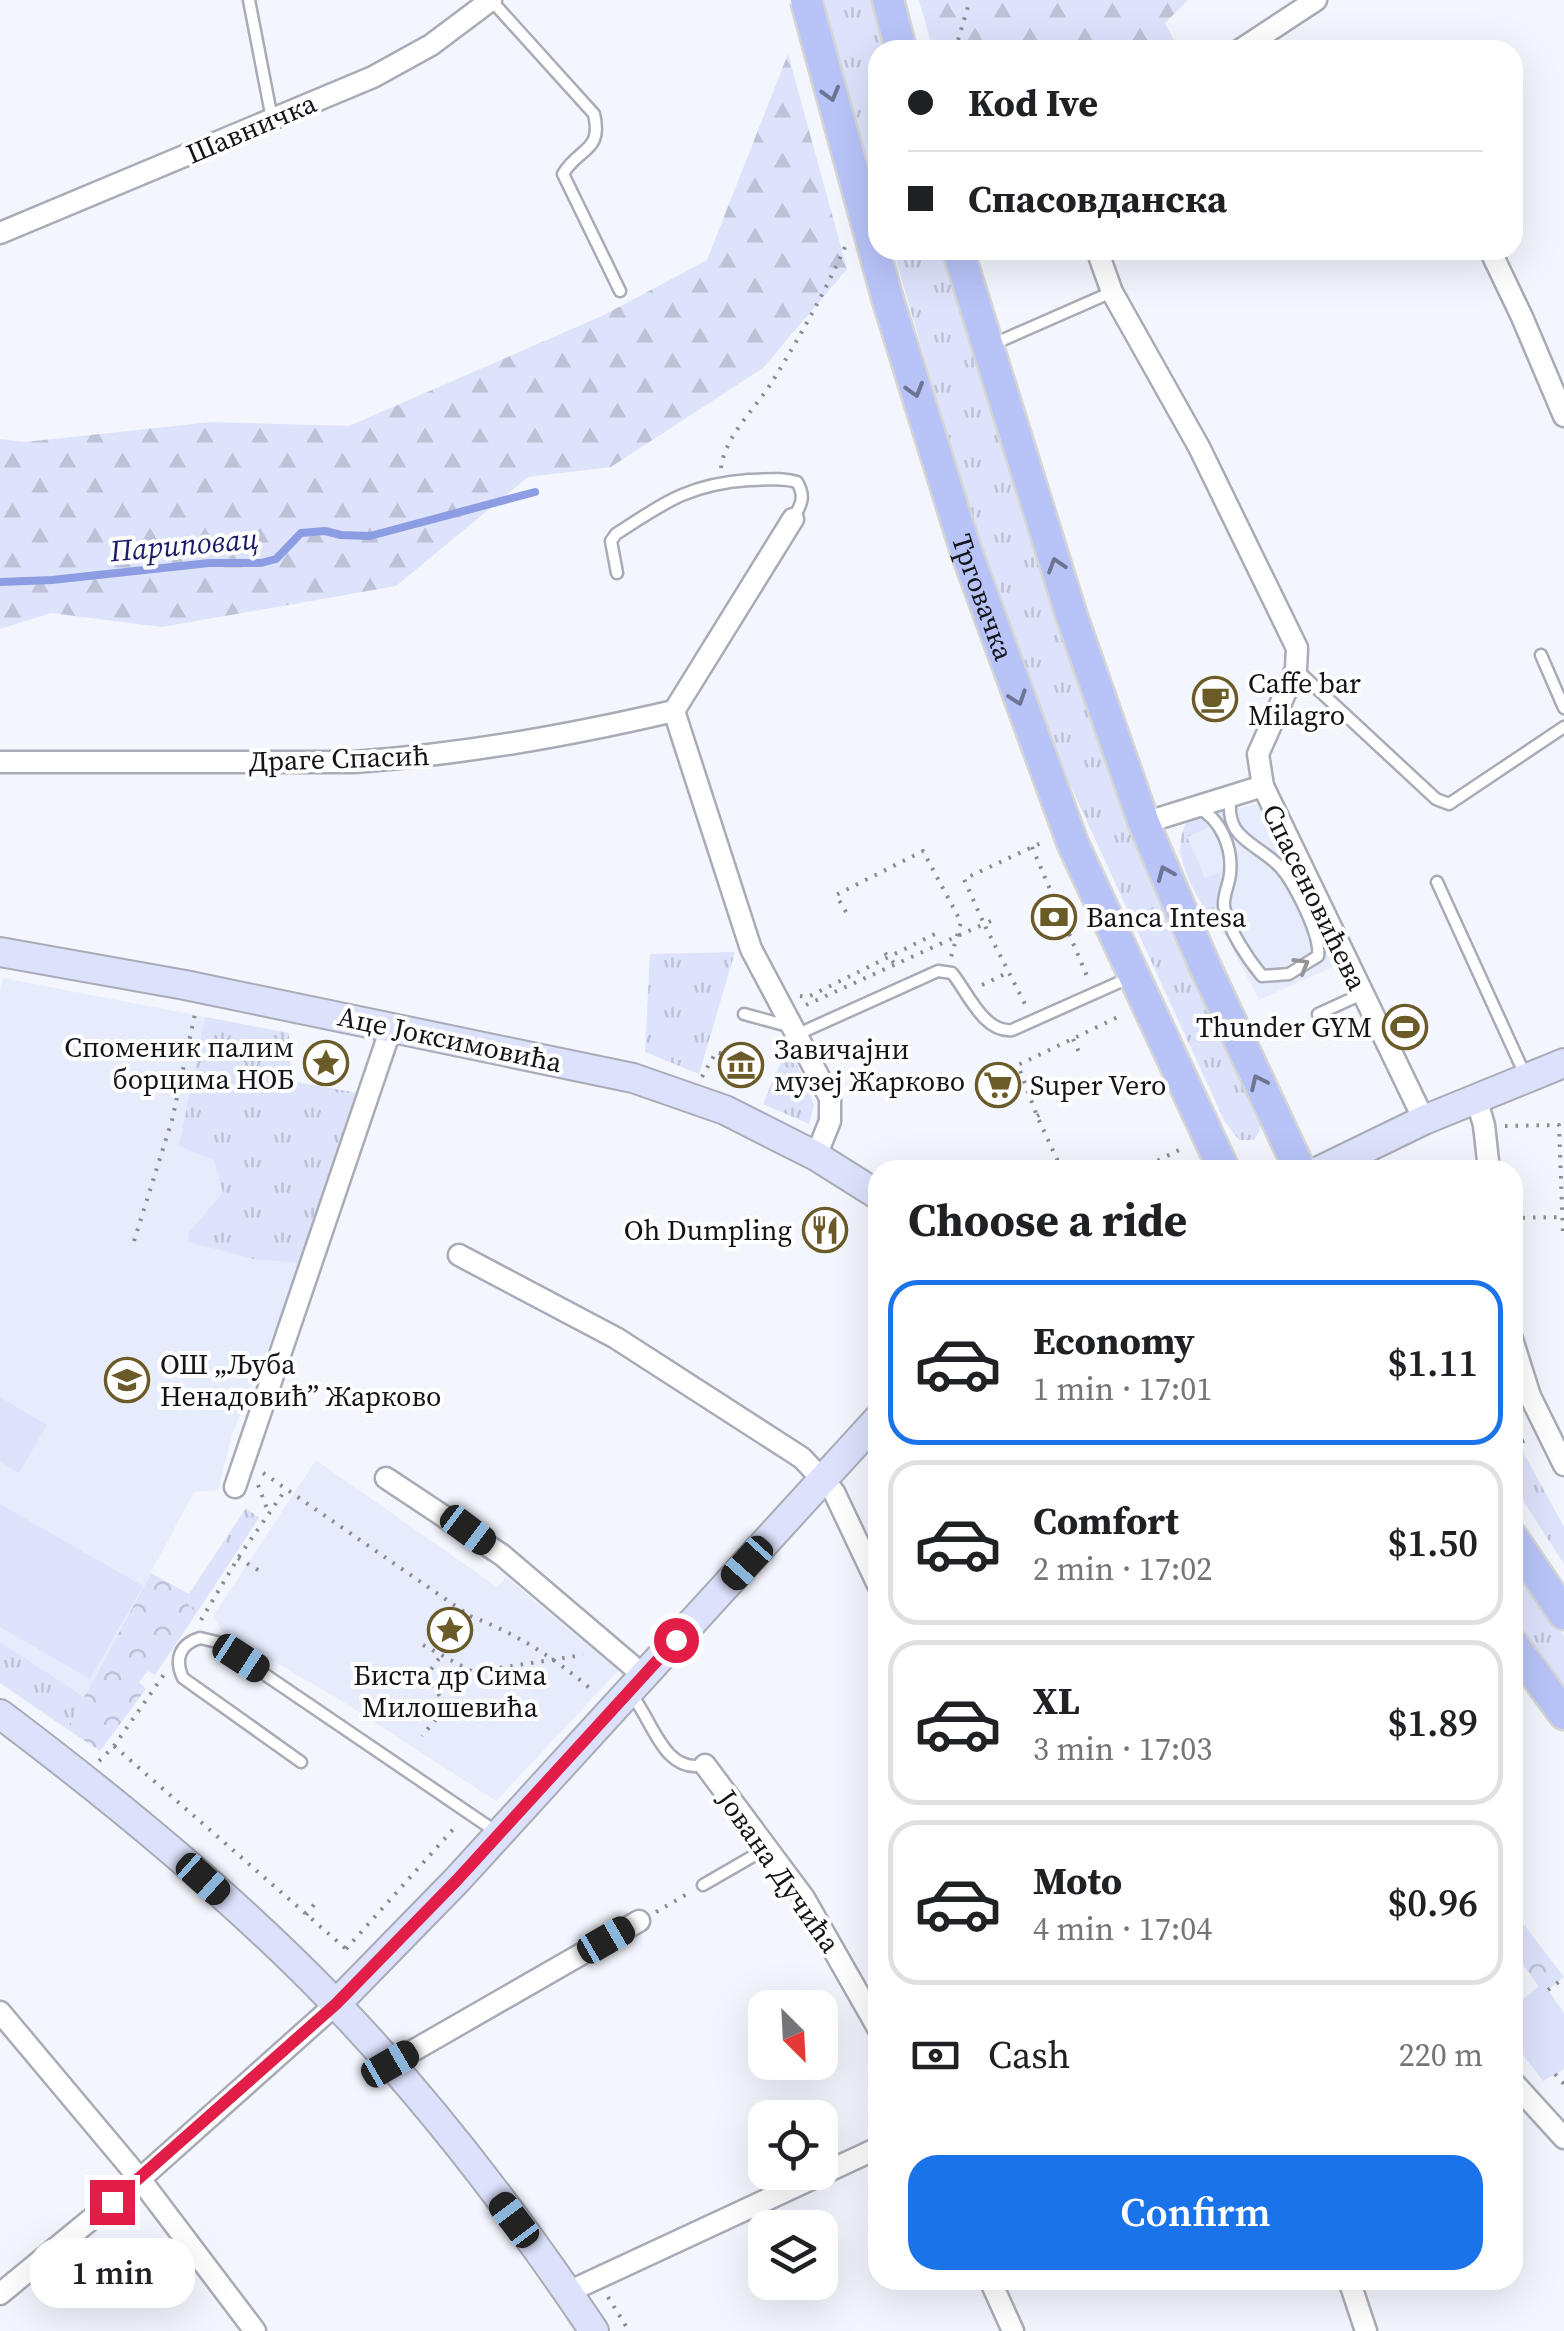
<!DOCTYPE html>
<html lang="en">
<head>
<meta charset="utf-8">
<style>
	:root { --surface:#fff; --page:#f2f2f2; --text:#202124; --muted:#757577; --line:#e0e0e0; --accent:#1a73e8 }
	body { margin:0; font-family:"Source Serif 4",serif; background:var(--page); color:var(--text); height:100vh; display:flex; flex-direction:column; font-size:38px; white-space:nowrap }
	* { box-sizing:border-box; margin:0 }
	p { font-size:32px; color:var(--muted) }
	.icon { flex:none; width:55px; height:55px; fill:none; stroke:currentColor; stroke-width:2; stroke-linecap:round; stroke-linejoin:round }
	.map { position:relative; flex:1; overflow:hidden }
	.drawer { position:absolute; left:868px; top:1160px; width:655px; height:1130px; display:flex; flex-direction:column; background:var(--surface); border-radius:30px; box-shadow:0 10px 40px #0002 }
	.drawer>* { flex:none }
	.top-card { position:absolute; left:868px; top:40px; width:655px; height:220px; border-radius:30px; box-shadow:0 10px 40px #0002; display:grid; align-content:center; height:220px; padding:0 40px; background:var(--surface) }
	.needle { width:65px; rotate:156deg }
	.fabs { position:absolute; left:748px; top:1990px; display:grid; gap:20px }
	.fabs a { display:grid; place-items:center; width:90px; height:90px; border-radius:20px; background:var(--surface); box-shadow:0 10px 40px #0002; font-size:50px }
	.end { position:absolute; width:45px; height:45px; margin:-22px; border:12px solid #e11d48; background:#fff; box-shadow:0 0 0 5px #fff }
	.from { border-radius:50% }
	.bubble { position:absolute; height:70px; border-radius:30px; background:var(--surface); box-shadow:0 10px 40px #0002; font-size:32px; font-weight:600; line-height:70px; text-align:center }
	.car { position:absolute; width:30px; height:60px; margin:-30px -15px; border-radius:12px; box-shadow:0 0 8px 2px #0007; background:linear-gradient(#222 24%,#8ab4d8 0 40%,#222 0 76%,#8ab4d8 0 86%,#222 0) }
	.top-card b { display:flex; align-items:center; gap:35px; height:95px; font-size:38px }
	.top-card b+b { border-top:2px solid var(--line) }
	.top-card i { width:25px; height:25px; background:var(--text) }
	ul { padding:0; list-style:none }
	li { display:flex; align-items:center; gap:30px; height:165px; margin:0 20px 15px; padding:0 20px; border:5px solid var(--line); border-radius:30px }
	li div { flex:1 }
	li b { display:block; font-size:38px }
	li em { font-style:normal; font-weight:600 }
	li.active { border-color:var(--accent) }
	li>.icon { width:90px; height:90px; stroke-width:1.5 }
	h2 { padding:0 40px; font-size:45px; line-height:120px }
	.pay { display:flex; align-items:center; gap:25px; height:110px; padding:0 40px; font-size:38px }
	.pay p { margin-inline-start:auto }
	.cta { display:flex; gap:20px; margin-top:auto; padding:20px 40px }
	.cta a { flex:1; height:115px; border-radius:30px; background:var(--accent); color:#fff; font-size:40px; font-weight:600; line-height:115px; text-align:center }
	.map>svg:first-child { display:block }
</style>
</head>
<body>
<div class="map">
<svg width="1564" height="2331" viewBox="0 0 1564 2331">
	<defs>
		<pattern id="grass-tufts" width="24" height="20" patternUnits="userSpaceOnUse" patternTransform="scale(2.5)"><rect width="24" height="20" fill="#dde3fb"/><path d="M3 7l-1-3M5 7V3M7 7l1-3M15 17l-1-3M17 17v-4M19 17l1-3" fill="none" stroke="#bdc2d6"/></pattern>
		<pattern id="forest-firs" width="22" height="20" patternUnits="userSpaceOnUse" patternTransform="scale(2.5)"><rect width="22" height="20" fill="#dde3fb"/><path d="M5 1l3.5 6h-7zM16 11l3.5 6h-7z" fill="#bdc2d6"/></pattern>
		<pattern id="park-crowns" width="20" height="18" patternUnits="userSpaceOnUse" patternTransform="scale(2.5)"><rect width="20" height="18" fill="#dde3fb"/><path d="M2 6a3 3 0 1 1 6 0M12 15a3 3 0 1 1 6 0" fill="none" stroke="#bdc2d6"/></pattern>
	</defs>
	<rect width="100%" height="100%" fill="#f4f6fe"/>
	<g fill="#e7ecfd">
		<path d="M1257 804 1265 807 1333 967 1259 1000 1228 940 1197 896 1179 852 1188 820Z"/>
		<path d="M3 978 289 1033 291 1081 358 1093 277 1326 232 1434 218 1490 194 1492 67 1729 0 1683V990Z"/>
		<path d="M316 1460 497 1587 506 1577 618 1671 496 1801 337 1698 223 1632 213 1616Z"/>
	</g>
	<g fill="url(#grass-tufts)">
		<path d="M822 0H873L887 50H878L877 194Z"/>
		<path d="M893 250H944C994 417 1041 586 1101 750 1147 876 1205 997 1260 1119V1130L1254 1140H1239L1225 1122 1056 754 988 574Z"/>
		<path d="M1201 817 1209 827 1187 837 1205 878 1221 872 1218 915 1209 917C1193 888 1168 851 1188 820Z"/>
		<path d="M735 952 699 1074 645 1052 650 954Z"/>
		<path d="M205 1017 289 1033 291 1081 358 1093 299 1263 254 1259 188 1242 189 1232 223 1193 214 1160 179 1146Z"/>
		<path d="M786 1051 794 1058 814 1105 809 1124 763 1104Z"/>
		<path d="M1523 1452 1564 1527V1564L1513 1485V1458Z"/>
		<path d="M246 1508 259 1518 196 1614 187 1603 189 1594Z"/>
		<path d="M1512 1563 1564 1636V1690L1513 1619Z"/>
		<path d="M0 1642 84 1697 67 1729 0 1683Z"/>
	</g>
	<g fill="url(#forest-firs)">
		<path d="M919 0H1188L1165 23 1179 50H933Z"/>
		<path d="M788 54 847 269 763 368 611 467 528 477 396 586 162 627 51 613 0 629V439L25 442 212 422 349 426 604 315 707 260Z"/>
	</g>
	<g fill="url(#park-crowns)">
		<path d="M151 1573 189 1594 187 1603 196 1614 155 1675 148 1671 139 1682 146 1689 100 1751 67 1729Z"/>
		<path d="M1513 1910 1564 1977 1548 1990 1543 1983 1539 1987 1513 1951 1516 1928Z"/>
	</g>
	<g fill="#dde3fb">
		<path d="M0 1397 47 1425 19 1473 0 1462Z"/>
		<path d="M0 1504 143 1586 90 1679 0 1627Z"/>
		<path d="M1543 1983 1564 2013V2069L1543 2081 1513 2042V2007Z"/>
	</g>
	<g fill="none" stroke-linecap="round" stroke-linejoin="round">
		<path stroke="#8d9de4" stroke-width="8" d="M0 582 52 580 209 563H261L276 559 301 533 325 531 341 535 370 536 535 492"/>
		<defs>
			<g id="lane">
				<path d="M249 0 272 119"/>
				<path d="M491 0 594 114C603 152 579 147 563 174L620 291"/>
				<path d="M989 346 1112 292"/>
				<path d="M617 573 611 541 616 534C664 503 689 484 749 480 765 480 781 477 797 482 806 497 801 505 793 519"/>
				<path d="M1541 655 1564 708"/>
				<path d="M1296 669 1436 799 1449 804 1564 727"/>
				<path d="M1197 807C1221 819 1233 848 1230 874 1229 885 1223 895 1224 906 1227 928 1248 959 1262 976L1289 974 1318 956C1321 935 1292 877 1276 863 1250 840 1224 836 1231 796"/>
				<path d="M1437 882 1526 1077"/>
				<path d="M744 1014 788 1026"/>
				<path d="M1318 1014 1362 994"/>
				<path d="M798 1034 938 971 952 973C968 993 984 1033 1012 1030L1131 977"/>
				<path d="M629 1692C652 1716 662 1775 705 1765"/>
				<path d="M301 1762 183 1678C174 1659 180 1644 200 1638L217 1642 498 1833"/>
				<path d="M703 1885 767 1848"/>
			</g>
			<g id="street">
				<path d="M1240 50 1316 0"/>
				<path d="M0 233 373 77 431 45 491 0"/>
				<path d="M1097 250 1112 292 1199 447 1297 648 1296 669 1258 754 1263 786 1424 1120"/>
				<path d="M1490 250 1522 317 1564 416"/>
				<path d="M674 711 751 949 830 1098V1121L816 1156"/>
				<path d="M0 762H354C465 754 566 736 674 711L793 519"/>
				<path d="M1144 823 1263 786"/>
				<path d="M1476 1098 1484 1125 1489 1170"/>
				<path d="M459 1255 616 1338 802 1458 834 1492 878 1585"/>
				<path d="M1512 1339 1530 1396 1564 1465"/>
				<path d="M386 1478 502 1555 643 1675"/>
				<path d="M235 1487 391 1028"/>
				<path d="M705 1765 804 1898 878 2028"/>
				<path d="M0 2012 140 2179 255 2331"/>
				<path d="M390 2064 639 1921"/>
				<path d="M1512 2081 1564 2138"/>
				<path d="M990 2280 1013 2331"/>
				<path d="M1349 2280 1366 2331"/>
				<path d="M568 2292 878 2148"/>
				<path d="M0 2294 140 2179 336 2004"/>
			</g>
			<g id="secondary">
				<path d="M0 952 185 985 633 1078 725 1110 816 1156 878 1195"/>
				<path d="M1321 1170 1424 1120 1564 1063"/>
				<path d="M0 1714C117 1802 233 1897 334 2002 430 2102 517 2216 594 2331"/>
				<path d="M336 2004 457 1880 878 1419"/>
			</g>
			<g id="primary">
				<path d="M888 0 901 50"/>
				<path d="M958 250 1072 617 1144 823 1203 962 1300 1170"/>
				<path id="s1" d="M887 297 966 551 1073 844 1224 1170"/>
				<path d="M1512 1537 1564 1614"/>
				<path d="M1512 1643 1564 1714"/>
			</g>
		</defs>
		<use href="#lane" stroke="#a9acb6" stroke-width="15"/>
		<use href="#street" stroke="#a9acb6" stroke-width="25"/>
		<use href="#secondary" stroke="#a9acb6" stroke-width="32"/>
		<use href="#primary" stroke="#d5d5d5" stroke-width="35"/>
		<g stroke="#8c8d93" stroke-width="4" stroke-dasharray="2.5 8" stroke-linecap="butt">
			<path d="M955 50 970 0"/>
			<path d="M721 468C725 436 755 409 772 382 799 338 824 294 845 247"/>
			<path d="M1032 847 1087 976"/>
			<path d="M846 912 836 895 923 851 961 922 951 957"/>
			<path d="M991 921 984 924 1026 1006"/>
			<path d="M885 953 895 964"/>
			<path d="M982 985 1009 972"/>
			<path d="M800 996 808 997 939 932"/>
			<path d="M806 1005 984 924 964 879 1043 842"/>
			<path d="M1073 1039 1080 1054"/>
			<path d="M702 1077 716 1052 723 1054"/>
			<path d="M1037 1116 1046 1111"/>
			<path d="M1505 1126 1559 1125 1563 1234"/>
			<path d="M1062 1170 1037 1116 1018 1065 1118 1017"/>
			<path d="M1131 1170H1132"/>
			<path d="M1139 1170 1181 1149"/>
			<path d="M1512 1218 1564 1217"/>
			<path d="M134 1241 172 1120 195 1014"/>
			<path d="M1512 1445 1527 1440"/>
			<path d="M263 1473 470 1616 427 1675 446 1707 422 1736"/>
			<path d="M258 1485 269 1514"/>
			<path d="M238 1558 263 1573"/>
			<path d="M470 1616C517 1634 555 1658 593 1691"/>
			<path d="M201 1620 238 1558 286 1489"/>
			<path d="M423 1645 473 1672 583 1655"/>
			<path d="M114 1746 346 1949 347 1954"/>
			<path d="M99 1761 114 1746 165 1673"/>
			<path d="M656 1912 687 1894"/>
			<path d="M306 1915 316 1902"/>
			<path d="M346 1949 456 1826"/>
			<path d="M1548 1990 1564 1978"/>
			<path d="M1555 2074 1564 2084"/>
			<path d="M608 2297 629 2331"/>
		</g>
		<use href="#lane" stroke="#fff" stroke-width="10"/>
		<use href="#street" stroke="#fff" stroke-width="20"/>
		<use href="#secondary" stroke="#dce1fc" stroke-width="28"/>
		<use href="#primary" stroke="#b8c3f8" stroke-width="30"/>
		<defs>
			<path id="primary-bridge" d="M806 0 887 297"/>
		</defs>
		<use href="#primary-bridge" stroke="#d5d5d5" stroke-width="35" stroke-linecap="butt"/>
		<use href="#primary-bridge" stroke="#b8c3f8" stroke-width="30"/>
	</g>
	<defs><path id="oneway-chevron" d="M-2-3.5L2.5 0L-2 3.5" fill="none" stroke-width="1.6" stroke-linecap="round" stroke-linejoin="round" transform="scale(2.5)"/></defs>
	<g stroke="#6e7493">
		<use href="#oneway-chevron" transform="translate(831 94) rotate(74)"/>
		<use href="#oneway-chevron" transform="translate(915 390) rotate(74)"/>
		<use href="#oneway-chevron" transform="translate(1056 565) rotate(-107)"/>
		<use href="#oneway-chevron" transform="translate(1018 698) rotate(71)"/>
		<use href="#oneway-chevron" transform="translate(1165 873) rotate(-113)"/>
		<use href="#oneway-chevron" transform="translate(1258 1082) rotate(-115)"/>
	</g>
	<use stroke="#959597" href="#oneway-chevron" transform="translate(1302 965) rotate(-30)"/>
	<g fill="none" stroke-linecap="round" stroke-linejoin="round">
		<path stroke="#e11d48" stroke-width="12" d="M112 2202 336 2004 457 1880 676 1640"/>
	</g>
	<defs>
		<symbol id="cafe-ring" viewBox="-11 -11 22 22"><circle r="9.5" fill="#fff" stroke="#6a5b28" stroke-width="1.5"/><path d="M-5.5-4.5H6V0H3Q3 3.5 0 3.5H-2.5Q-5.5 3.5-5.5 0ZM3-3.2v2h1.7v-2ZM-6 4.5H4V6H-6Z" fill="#6a5b28"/></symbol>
		<symbol id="bank-ring" viewBox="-11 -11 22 22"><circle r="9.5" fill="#fff" stroke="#6a5b28" stroke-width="1.5"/><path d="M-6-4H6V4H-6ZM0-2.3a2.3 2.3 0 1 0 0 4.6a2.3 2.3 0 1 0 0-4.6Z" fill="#6a5b28"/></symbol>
		<symbol id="stadium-ring" viewBox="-11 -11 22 22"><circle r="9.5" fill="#fff" stroke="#6a5b28" stroke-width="1.5"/><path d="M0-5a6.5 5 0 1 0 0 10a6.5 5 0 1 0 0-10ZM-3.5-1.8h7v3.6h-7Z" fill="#6a5b28"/></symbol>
		<symbol id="sight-ring" viewBox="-11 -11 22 22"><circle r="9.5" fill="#fff" stroke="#6a5b28" stroke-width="1.5"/><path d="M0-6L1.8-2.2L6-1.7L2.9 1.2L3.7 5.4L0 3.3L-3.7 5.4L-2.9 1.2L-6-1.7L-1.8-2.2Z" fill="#6a5b28"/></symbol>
		<symbol id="museum-ring" viewBox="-11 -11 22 22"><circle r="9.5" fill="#fff" stroke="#6a5b28" stroke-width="1.5"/><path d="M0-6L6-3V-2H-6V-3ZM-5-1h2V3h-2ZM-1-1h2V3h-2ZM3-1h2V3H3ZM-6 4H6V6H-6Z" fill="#6a5b28"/></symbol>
		<symbol id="supermarket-ring" viewBox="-11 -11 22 22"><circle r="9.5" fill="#fff" stroke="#6a5b28" stroke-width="1.5"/><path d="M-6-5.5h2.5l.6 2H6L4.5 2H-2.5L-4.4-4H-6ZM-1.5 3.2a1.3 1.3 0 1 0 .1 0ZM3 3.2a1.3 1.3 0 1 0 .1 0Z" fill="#6a5b28"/></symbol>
		<symbol id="restaurant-ring" viewBox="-11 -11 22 22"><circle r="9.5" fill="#fff" stroke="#6a5b28" stroke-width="1.5"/><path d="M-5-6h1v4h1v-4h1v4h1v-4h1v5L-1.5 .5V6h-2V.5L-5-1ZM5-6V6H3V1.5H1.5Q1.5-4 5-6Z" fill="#6a5b28"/></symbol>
		<symbol id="school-ring" viewBox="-11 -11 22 22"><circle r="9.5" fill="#fff" stroke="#6a5b28" stroke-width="1.5"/><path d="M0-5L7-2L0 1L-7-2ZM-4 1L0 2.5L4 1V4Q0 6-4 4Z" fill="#6a5b28"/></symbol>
	</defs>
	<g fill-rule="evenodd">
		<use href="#cafe-ring" x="1190" y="674" width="50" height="50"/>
		<use href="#bank-ring" x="1029" y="892" width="50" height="50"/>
		<use href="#stadium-ring" x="1380" y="1002" width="50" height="50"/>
		<use href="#sight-ring" x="301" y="1038" width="50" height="50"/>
		<use href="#museum-ring" x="716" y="1040" width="50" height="50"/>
		<use href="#supermarket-ring" x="973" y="1060" width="50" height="50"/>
		<use href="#restaurant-ring" x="800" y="1205" width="50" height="50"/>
		<use href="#school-ring" x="102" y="1355" width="50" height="50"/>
		<use href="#sight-ring" x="425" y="1605" width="50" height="50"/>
	</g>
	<g text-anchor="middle" stroke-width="8" stroke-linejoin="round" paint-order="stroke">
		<g font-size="28" fill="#131418" stroke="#fff">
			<text transform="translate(251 128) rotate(-23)" y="10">Шавничка</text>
			<text dy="10" stroke="none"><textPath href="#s1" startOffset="315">Трговачка</textPath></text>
			<text transform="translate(339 758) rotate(-2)" y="10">Драге Спасић</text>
			<text transform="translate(1315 897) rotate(64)" y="10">Спасеновићева</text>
			<text transform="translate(450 1039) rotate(12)" y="10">Аце Јоксимовића</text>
			<text transform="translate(779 1871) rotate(55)" y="10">Јована Дучића</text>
		</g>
		<g font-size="28" fill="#131418" stroke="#fff" text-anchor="start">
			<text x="1248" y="693">Caffe bar<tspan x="1248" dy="32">Milagro</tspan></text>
			<text x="1086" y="927">Banca Intesa</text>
			<text x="1372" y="1037" text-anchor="end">Thunder GYM</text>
			<text x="294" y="1057" text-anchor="end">Споменик палим<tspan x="294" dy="32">борцима НОБ</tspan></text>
			<text x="774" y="1059">Завичајни<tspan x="774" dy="32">музеј Жарково</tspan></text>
			<text x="1030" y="1095">Super Vero</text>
			<text x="792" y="1240" text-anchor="end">Oh Dumpling</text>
			<text x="160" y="1374">ОШ „Љуба<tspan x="160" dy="32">Ненадовић” Жарково</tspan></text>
			<text x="450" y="1685" text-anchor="middle">Биста др Сима<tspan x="450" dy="32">Милошевића</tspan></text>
		</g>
		<g font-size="30" font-style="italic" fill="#1b1c6c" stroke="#fff">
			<text transform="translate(184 545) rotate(-5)" y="10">Париповац</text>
		</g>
	</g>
</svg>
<div class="fabs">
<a><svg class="needle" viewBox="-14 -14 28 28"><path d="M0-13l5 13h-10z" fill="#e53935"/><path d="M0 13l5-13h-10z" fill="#757577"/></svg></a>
<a><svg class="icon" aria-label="locate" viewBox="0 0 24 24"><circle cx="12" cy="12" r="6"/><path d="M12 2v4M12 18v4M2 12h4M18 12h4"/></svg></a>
<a><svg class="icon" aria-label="layers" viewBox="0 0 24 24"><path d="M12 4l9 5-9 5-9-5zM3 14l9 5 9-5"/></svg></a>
</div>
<i class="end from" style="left:676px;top:1640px"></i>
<i class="end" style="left:112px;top:2202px"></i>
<div class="bubble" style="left:30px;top:2238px;width:165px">1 min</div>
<i class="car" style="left:468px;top:1530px;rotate:127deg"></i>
<i class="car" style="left:747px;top:1563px;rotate:222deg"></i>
<i class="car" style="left:241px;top:1658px;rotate:123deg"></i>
<i class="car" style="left:203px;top:1879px;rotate:132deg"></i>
<i class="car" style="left:606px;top:1940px;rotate:60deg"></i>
<i class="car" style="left:390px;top:2064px;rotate:60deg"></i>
<i class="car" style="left:514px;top:2220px;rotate:323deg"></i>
<div class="top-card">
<b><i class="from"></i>Kod Ive</b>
<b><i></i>Спасовданска</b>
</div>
<section class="drawer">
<h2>Choose a ride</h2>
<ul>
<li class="active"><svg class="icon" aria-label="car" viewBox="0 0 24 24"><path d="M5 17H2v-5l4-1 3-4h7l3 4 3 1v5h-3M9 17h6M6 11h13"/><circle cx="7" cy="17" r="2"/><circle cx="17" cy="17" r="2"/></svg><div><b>Economy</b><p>1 min · 17:01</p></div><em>$1.11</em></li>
<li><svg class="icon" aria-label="car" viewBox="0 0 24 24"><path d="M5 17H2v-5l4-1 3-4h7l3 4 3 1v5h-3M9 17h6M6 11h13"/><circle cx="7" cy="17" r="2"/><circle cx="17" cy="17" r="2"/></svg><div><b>Comfort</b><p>2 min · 17:02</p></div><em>$1.50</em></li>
<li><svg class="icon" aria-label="car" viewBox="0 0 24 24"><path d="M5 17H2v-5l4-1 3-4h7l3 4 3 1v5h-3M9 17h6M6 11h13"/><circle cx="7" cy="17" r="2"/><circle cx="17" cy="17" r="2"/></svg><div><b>XL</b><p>3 min · 17:03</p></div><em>$1.89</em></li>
<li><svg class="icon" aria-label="car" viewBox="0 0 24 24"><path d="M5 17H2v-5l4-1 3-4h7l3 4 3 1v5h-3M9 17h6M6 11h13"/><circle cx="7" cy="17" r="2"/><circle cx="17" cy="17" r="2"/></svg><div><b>Moto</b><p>4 min · 17:04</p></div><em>$0.96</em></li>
</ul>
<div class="pay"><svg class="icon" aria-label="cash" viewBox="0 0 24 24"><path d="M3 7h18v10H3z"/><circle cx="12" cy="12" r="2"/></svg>Cash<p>220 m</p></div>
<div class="cta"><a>Confirm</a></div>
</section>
</div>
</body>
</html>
